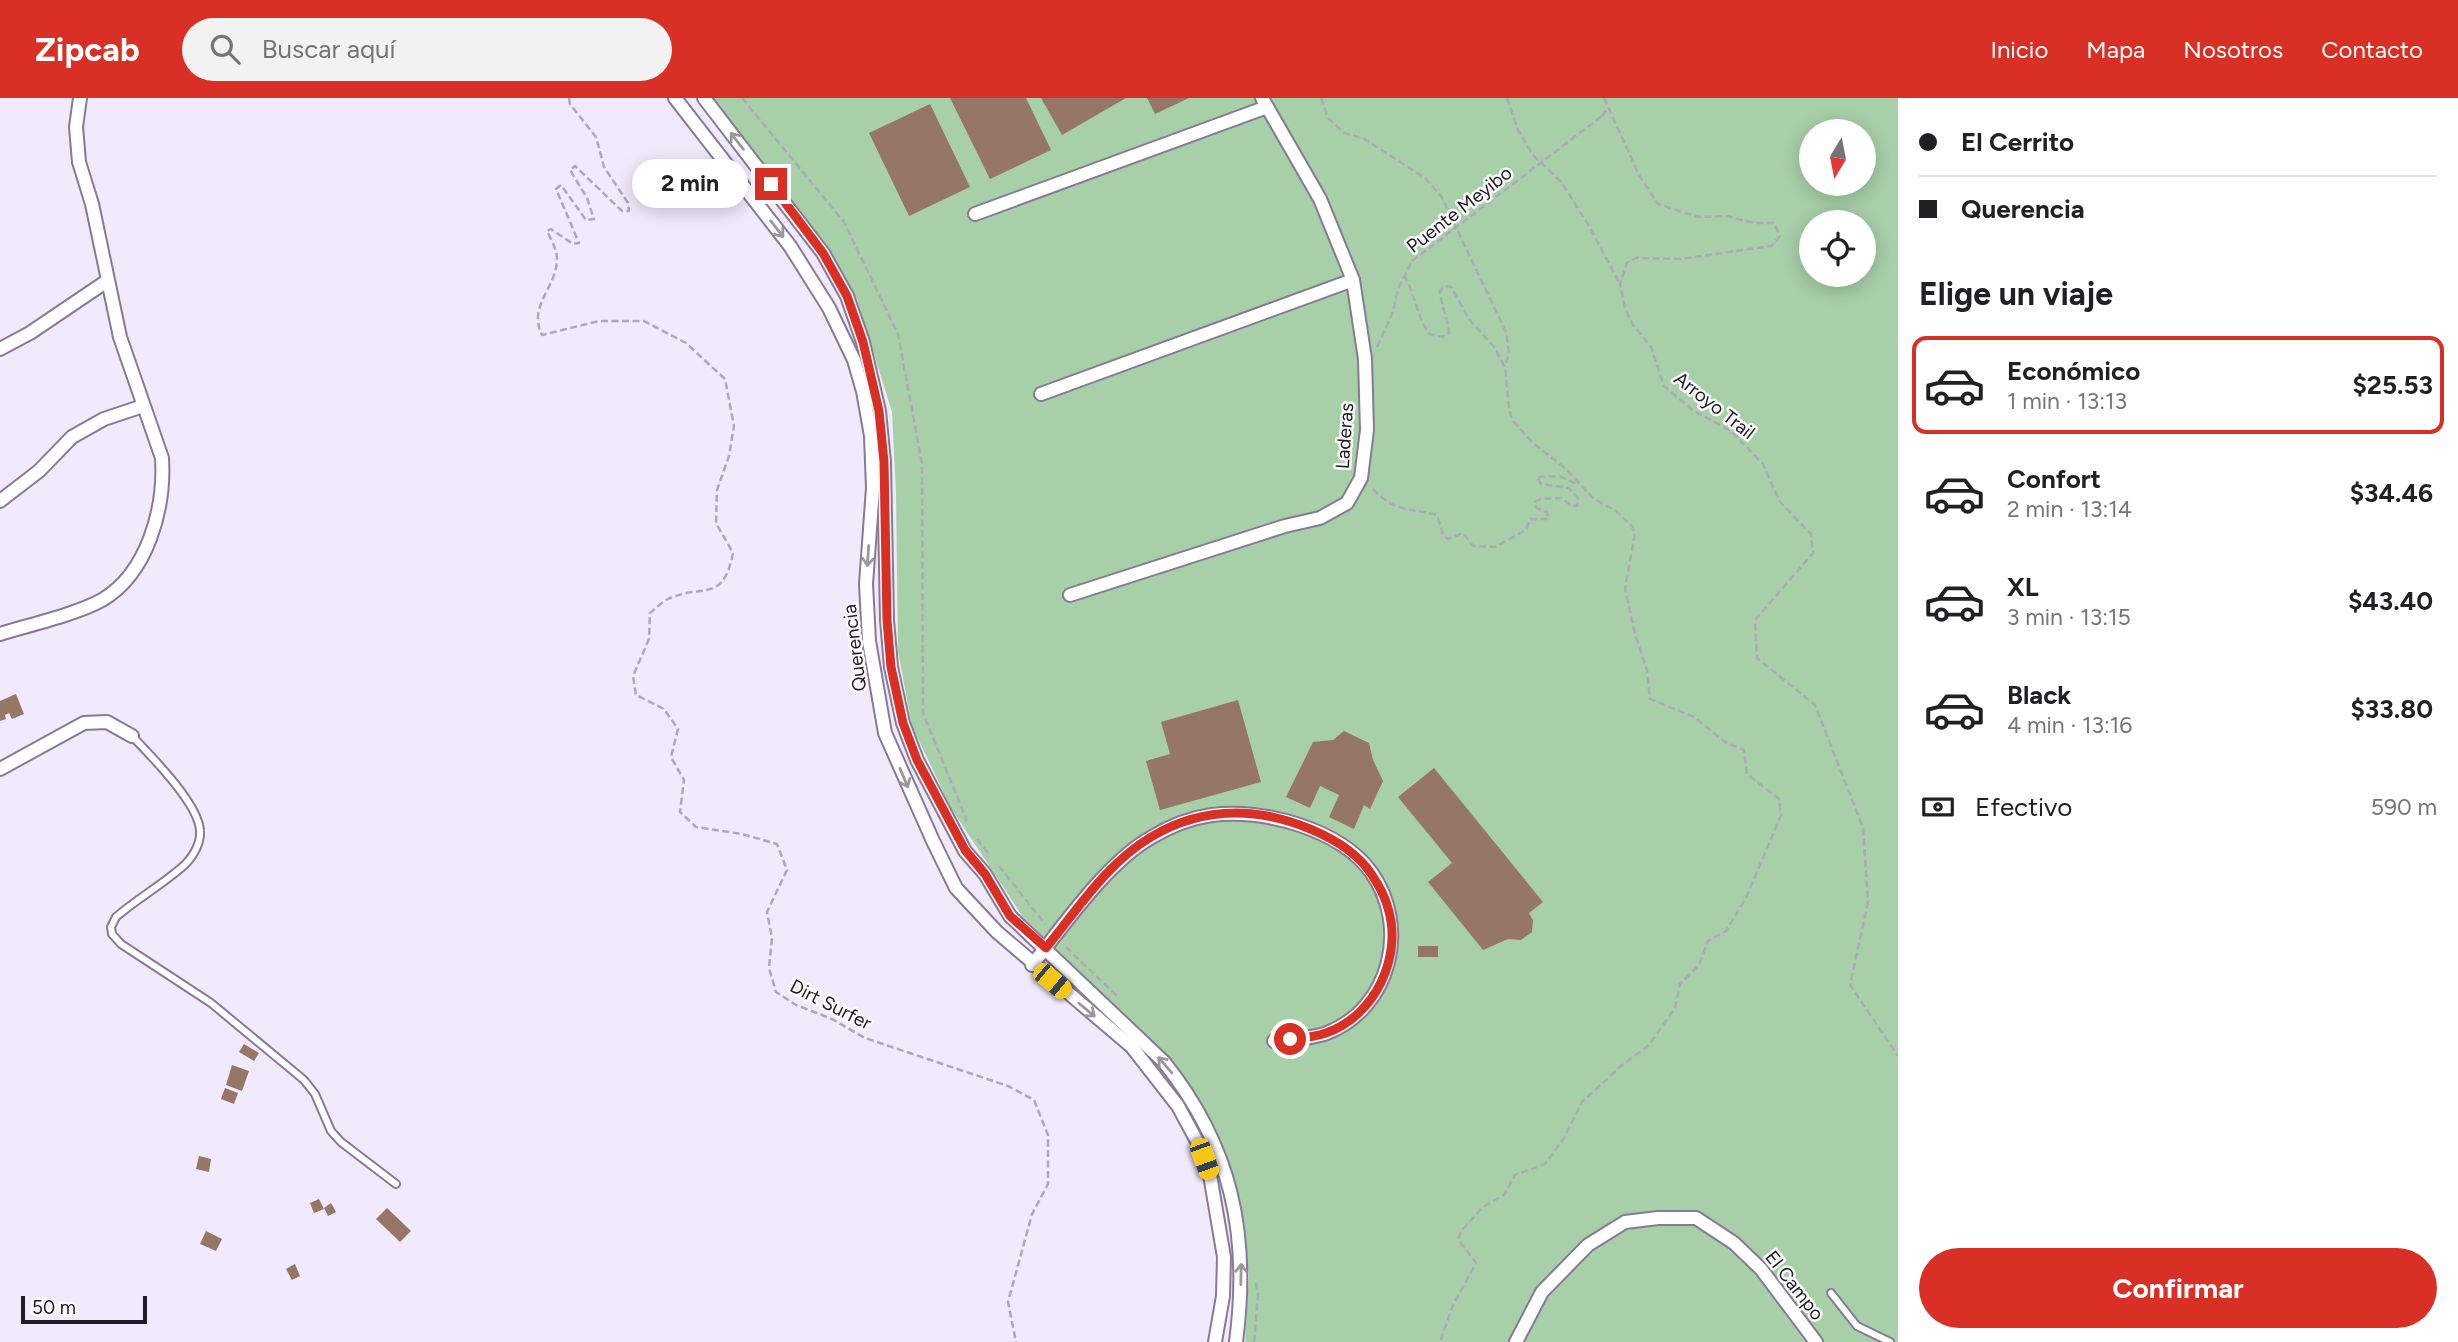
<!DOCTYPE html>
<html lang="es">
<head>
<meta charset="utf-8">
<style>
	:root { --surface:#fff; --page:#f2f2f2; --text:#202124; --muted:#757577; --line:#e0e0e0; --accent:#d93025 }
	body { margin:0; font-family:Figtree,sans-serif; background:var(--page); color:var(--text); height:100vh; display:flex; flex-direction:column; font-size:26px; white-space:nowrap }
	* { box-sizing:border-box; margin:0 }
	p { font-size:23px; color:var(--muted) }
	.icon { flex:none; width:38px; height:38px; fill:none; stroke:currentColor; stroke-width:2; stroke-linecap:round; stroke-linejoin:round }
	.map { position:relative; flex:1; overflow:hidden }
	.details { display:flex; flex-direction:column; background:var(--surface); width:560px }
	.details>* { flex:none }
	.guide { display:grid; align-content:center; height:154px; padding:0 21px; background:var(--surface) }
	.needle { width:46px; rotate:190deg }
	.controls { position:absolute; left:1799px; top:21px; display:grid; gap:14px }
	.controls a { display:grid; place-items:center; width:77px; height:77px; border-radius:50%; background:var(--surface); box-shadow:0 4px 18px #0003; font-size:35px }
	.scale { position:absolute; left:21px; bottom:18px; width:126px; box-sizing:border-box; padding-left:7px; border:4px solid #1f1a26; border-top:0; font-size:19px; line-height:24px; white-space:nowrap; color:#1f1a26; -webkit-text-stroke:5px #fafafa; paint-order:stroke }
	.end { position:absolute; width:32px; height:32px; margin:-16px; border:9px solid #d93025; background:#fff; box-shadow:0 0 0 4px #fff }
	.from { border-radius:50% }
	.bubble { position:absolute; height:49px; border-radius:24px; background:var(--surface); box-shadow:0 4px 18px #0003; font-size:23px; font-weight:700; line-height:49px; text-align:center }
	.car { position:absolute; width:21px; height:42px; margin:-21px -10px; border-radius:9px; box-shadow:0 0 5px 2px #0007; background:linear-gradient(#f5c518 24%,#345 0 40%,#f5c518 0 76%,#345 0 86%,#f5c518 0) }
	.guide b { display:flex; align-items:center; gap:24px; height:66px; font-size:26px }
	.guide b+b { border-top:2px solid var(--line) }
	.guide i { width:18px; height:18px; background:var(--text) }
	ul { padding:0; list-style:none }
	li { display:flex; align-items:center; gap:21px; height:98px; margin:0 14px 10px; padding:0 7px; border:4px solid transparent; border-radius:14px }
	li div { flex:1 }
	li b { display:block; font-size:26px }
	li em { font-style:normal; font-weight:700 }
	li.selected { border-color:var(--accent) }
	li>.icon { width:63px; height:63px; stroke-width:1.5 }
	h2 { padding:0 21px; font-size:32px; line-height:84px }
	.pay { display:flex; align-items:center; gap:18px; height:77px; padding:0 21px; font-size:26px }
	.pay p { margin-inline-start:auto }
	.action { display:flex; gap:14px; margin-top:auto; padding:14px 21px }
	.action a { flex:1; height:80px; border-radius:42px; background:var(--accent); color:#fff; font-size:28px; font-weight:700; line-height:80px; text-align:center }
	header { display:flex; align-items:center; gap:42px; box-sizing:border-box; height:98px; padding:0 35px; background:var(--accent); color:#fff }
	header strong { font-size:33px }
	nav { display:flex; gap:38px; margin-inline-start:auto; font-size:24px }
	.search { width:490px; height:63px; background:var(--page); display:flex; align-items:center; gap:18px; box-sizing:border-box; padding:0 24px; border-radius:38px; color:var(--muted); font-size:26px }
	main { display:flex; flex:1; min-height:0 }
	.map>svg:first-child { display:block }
</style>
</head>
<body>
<header>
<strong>Zipcab</strong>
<div class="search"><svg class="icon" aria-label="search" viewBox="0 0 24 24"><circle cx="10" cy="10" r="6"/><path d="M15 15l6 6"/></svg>Buscar aquí</div>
<nav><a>Inicio</a><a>Mapa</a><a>Nosotros</a><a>Contacto</a></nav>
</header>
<main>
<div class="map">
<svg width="1898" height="1244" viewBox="0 0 1898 1244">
	<rect width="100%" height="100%" fill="#f1e9fc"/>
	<path fill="#a7cfa8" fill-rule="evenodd" d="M711 0H1898V1244H1245L1249 1177 1244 1141 1216 1033 1186 983 1127 919 1023 819 951 710 912 628 898 553 896 394 892 314 857 201 831 155ZM1811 33H1864V86H1811ZM1811 124H1864V177H1811Z"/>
	<g fill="#967667">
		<path d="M950 0H1026L1051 52 990 81Z"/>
		<path d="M1041 0H1126L1062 37Z"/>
		<path d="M1147 0H1189L1155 16Z"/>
		<path d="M930 6 970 89 909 118 869 35Z"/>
		<path d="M16 596 24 616 12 621 9 615 5 617 6 621 0 623V603Z"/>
		<path d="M1238 602 1261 684 1160 712 1146 663 1170 656 1161 624Z"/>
		<path d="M1344 633 1369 645 1373 662 1383 683 1370 711 1364 707 1354 731 1329 719 1339 697 1320 688 1310 710 1286 699 1313 644 1333 642Z"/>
		<path d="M1434 670 1543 804 1529 815 1533 822 1532 834 1521 842 1508 841 1483 852 1428 784 1452 765 1398 699Z"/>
		<rect x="1418" y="848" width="20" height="11"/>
		<path d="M244 946 259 955 254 963 239 954Z"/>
		<path d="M232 967 249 973 242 993 226 987Z"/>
		<path d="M225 990 238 995 234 1006 221 1001Z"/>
		<path d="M199 1058 211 1061 209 1074 196 1071Z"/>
		<path d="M319 1101 324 1111 314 1115 310 1105Z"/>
		<path d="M331 1105 336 1114 328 1118 324 1110Z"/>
		<path d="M387 1110 411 1133 400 1144 376 1121Z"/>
		<path d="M206 1133 222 1141 216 1153 200 1146Z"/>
		<path d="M295 1166 300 1178 292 1182 286 1171Z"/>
	</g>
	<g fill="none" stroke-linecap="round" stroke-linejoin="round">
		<defs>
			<g id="service">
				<path d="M132 638C151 658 199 706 200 733 201 747 191 762 181 770 160 788 137 801 116 819L111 829 112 836 121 846 211 905 304 982 315 996 331 1033 341 1044 396 1086"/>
				<path d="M1831 1195 1857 1228 1890 1244"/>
			</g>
			<g id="minor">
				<path d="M675 0 790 148 829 210 854 262 863 293 871 338 873 390 866 486 869 543 885 635 933 743 956 790 997 834 1132 949 1178 1008 1198 1045 1210 1077 1224 1159 1223 1198 1215 1244"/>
				<path d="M704 0 823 155 847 198 863 244 879 313 884 364 887 522 891 569 903 625 917 662 965 753 985 776 1010 818 1164 964C1232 1049 1250 1137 1236 1244"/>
				<path d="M975 116 1267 9"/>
				<path d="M0 251 30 235 107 183"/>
				<path d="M1041 296 1353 182"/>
				<path d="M0 403 39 373 72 339 104 321 143 308"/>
				<path d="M1070 497 1285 428 1320 420 1347 405 1361 380 1367 332 1365 261 1353 182 1320 101 1262 0"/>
				<path d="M0 536C29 527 77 516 102 502 148 475 165 410 162 360L120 239 92 106 79 64 76 29 80 0"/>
				<path d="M0 671 84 625 107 624 132 638"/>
				<path d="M1032 867C1065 826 1107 764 1152 739 1170 728 1190 720 1212 717 1262 710 1340 731 1371 774 1410 828 1391 910 1327 935 1311 941 1292 941 1274 943"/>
				<path d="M1516 1244 1542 1194 1588 1147 1625 1124 1658 1120H1696L1734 1145 1761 1171 1816 1244"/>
			</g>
		</defs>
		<use href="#service" stroke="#877a97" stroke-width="10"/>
		<use href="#minor" stroke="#877a97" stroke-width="16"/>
		<g stroke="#afa8b8" stroke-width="2.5" stroke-dasharray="7 3.5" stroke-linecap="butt">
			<path d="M569 0 570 6 596 39 604 69 628 105 629 113H622L575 68 570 72 587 100 594 121 586 122 561 87 556 91 579 145 573 146 551 131 547 133C550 139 554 147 556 153 563 186 526 205 542 237L599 223H644L686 245 725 281 734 328 729 358 717 392 716 425 733 455C723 506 703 485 668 501 662 504 656 510 650 515L649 541 633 578 636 597 664 611 678 631 671 659 684 682 680 714 696 729 742 736 777 746 787 772 767 814 772 840 769 870 776 894 796 907 832 921 865 940 1008 988 1034 1002 1048 1037V1086L1032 1116 1008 1204 1016 1244"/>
			<path d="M742 0 844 124 898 236 922 366 923 615 967 723"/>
			<path d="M1321 0 1328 20 1344 35 1363 40 1425 80 1441 98 1506 234 1509 255 1505 269"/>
			<path d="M1507 0 1518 32 1533 57 1562 85 1589 128 1620 186"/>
			<path d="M1604 0 1639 77 1658 106 1698 119 1726 118 1755 125H1774L1780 138 1771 148 1680 161 1636 160 1627 165 1620 186 1625 210 1633 227 1651 249 1664 288 1694 313 1731 333 1763 366 1780 404 1811 436 1813 455 1755 522 1757 560 1815 607 1863 730 1868 804 1850 887 1898 958"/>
			<path d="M1602 18 1608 10"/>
			<path d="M1404 177C1415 196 1417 218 1429 236L1442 239 1449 235C1448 220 1441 208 1440 193L1445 188 1451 189 1469 221 1494 249 1505 269 1509 309 1512 322 1533 345 1566 371 1594 401 1616 413 1631 427 1635 435 1625 491 1635 536 1647 572 1650 601 1694 619 1725 644 1744 652 1747 676 1779 701 1781 717 1746 800 1726 833 1708 843 1699 867 1680 886 1675 910 1649 947 1621 968 1582 1004 1564 1040 1545 1066 1515 1077 1504 1097 1483 1109 1461 1133 1458 1141 1476 1165 1453 1207 1440 1244"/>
			<path d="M1377 249 1393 214 1398 191 1412 163"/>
			<path d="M1373 391C1396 415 1407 409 1437 417L1443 436 1448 441 1463 435 1473 448 1495 449 1526 432 1530 421H1548L1547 414 1537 410 1535 404 1540 401 1562 400 1570 407 1577 408 1578 400 1569 390 1541 386 1537 379 1559 378 1579 387"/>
			<path d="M977 741 988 755"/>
			<path d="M999 768 1045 826"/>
			<path d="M1066 849 1119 900"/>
			<path d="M1254 1244 1258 1197 1256 1185"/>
		</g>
		<use href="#service" stroke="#fff" stroke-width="6"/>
		<use href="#minor" stroke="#fff" stroke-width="12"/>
		<path stroke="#afa8b8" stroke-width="2.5" stroke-dasharray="7 3.5" stroke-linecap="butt" d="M1412 163 1602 18"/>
	</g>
	<defs><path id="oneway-shaft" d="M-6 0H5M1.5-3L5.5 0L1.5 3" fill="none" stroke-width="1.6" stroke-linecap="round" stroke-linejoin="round" transform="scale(1.75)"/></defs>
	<g stroke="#9a989d">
		<use href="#oneway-shaft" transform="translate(737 43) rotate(-128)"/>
		<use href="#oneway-shaft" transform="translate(777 131) rotate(52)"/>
		<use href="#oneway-shaft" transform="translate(868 458) rotate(94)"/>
		<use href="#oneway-shaft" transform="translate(904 680) rotate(67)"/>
		<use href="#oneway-shaft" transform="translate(1087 912) rotate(40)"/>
		<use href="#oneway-shaft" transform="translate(1165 967) rotate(-131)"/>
		<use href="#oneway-shaft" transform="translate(1241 1176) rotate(-89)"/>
	</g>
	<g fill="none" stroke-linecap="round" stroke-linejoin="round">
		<path stroke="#d93025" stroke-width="9" d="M771 86 823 155 847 198 863 244 879 313 884 364 887 522 891 569 903 625 917 662 965 752 985 776 1010 818 1046 850C1077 812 1107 765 1151 739 1176 724 1206 715 1236 715 1280 715 1347 738 1372 777 1378 786 1385 799 1388 810 1403 859 1375 918 1326 935 1315 939 1301 940 1290 941"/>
	</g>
	<g text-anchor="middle" stroke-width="5" stroke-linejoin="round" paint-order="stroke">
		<g font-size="19" fill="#1f1a26" stroke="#fafafa">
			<text transform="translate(1459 111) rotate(-38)" y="7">Puente Meyibo</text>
			<text transform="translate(1715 307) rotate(38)" y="7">Arroyo Trail</text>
			<text transform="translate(1344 338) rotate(-86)" y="7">Laderas</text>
			<text transform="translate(854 550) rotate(-97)" y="7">Querencia</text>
			<text transform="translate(831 906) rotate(27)" y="7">Dirt Surfer</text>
			<text transform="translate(1795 1187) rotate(52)" y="7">El Campo</text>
		</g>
	</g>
</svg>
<div class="controls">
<a><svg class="needle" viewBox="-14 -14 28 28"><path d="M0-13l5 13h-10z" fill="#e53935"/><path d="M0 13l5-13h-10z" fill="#757577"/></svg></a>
<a><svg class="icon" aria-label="locate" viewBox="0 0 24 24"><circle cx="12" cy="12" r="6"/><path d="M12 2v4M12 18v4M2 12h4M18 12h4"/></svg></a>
</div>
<div class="scale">50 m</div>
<i class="end from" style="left:1290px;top:941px"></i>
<i class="end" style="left:771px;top:86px"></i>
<div class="bubble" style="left:632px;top:61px;width:116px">2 min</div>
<i class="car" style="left:1052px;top:883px;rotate:130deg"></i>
<i class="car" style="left:1204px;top:1061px;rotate:160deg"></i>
</div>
<section class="details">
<div class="guide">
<b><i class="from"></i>El Cerrito</b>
<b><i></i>Querencia</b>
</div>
<h2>Elige un viaje</h2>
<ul>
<li class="selected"><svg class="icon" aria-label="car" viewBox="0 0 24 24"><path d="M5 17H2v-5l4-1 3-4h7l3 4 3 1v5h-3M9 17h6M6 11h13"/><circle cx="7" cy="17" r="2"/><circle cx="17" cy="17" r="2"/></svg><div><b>Económico</b><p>1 min · 13:13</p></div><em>$25.53</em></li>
<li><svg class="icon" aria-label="car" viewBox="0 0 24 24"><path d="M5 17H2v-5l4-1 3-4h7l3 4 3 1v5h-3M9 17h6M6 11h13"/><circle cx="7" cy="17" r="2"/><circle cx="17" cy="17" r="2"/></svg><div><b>Confort</b><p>2 min · 13:14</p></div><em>$34.46</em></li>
<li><svg class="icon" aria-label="car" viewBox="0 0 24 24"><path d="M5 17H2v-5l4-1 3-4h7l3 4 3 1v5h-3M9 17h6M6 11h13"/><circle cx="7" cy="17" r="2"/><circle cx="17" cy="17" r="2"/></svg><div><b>XL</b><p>3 min · 13:15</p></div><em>$43.40</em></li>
<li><svg class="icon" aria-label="car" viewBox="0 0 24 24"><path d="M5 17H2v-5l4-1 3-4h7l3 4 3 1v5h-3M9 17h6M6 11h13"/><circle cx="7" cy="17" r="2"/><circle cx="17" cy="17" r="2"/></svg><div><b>Black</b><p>4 min · 13:16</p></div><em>$33.80</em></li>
</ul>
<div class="pay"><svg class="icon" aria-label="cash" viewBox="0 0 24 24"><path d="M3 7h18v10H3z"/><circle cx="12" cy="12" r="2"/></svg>Efectivo<p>590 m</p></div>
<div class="action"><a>Confirmar</a></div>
</section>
</main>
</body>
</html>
